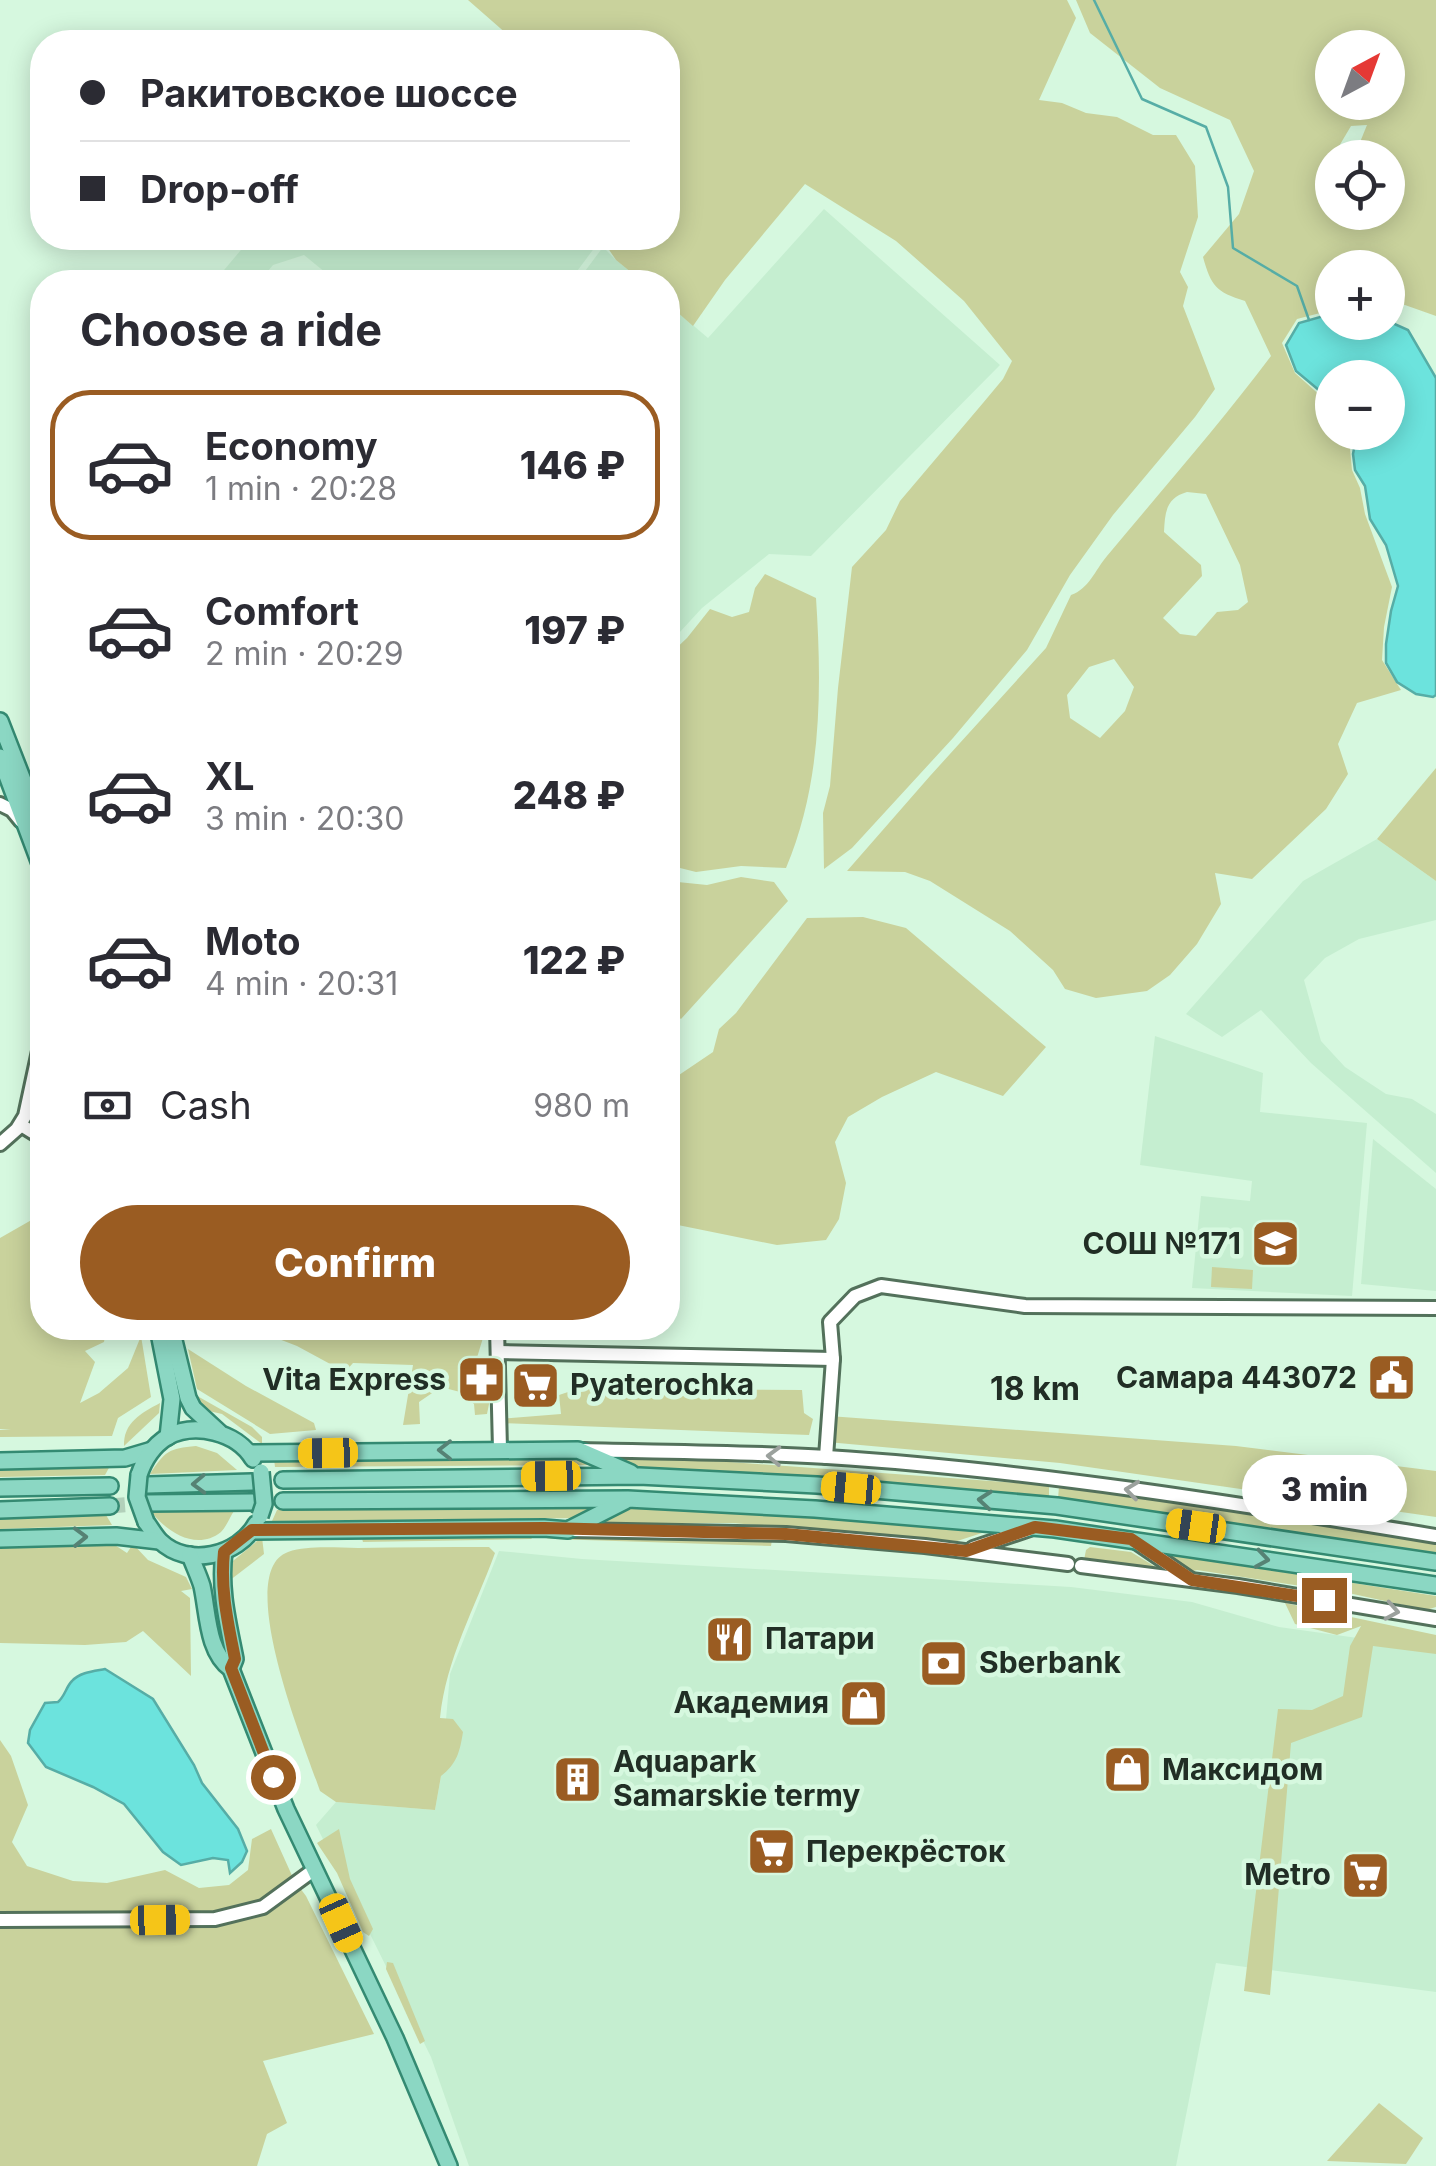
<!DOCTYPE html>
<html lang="en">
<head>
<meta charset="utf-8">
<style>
	:root { --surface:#fff; --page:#f7f7f7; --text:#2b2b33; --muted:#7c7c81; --line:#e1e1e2; --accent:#9a5c22 }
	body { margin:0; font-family:Inter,sans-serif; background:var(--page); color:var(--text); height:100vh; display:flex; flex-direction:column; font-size:38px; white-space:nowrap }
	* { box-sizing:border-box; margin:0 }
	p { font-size:32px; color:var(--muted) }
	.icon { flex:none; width:55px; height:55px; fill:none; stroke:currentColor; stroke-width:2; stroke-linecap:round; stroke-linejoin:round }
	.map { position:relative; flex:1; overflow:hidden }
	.sheet { position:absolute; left:30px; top:270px; width:650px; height:1070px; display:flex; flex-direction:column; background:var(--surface); border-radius:40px; box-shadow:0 5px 25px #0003 }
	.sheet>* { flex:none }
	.hud { position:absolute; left:30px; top:30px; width:650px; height:220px; border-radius:40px; box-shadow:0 5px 25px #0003; display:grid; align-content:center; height:220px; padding:0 50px; background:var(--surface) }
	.needle { width:65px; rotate:41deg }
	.fabs { position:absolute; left:1315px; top:30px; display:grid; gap:20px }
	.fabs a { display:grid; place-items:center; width:90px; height:90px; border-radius:50%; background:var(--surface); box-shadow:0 5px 25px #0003; font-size:50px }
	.end { position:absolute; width:45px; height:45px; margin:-22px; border:12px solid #9a5c22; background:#fff; box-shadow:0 0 0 5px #fff }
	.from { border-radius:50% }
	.bubble { position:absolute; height:70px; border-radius:35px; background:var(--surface); box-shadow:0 5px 25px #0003; font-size:32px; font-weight:800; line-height:70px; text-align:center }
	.car { position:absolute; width:30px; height:60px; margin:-30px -15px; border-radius:12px; box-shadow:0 0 8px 2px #0007; background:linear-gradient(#f5c518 24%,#345 0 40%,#f5c518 0 76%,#345 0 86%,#f5c518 0) }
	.hud b { display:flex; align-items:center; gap:35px; height:95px; font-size:38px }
	.hud b+b { border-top:2px solid var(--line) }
	.hud i { width:25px; height:25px; background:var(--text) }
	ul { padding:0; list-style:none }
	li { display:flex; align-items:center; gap:30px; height:150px; margin:0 20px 15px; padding:0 30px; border:5px solid transparent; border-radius:40px }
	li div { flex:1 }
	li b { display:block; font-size:38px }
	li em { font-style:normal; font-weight:800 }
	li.on { border-color:var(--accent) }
	li>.icon { width:90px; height:90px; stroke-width:1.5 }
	h2 { padding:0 50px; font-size:45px; line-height:120px }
	.pay { display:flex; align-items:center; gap:25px; height:110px; padding:0 50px; font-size:38px }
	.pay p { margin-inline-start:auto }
	.cta { display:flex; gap:20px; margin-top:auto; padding:20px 50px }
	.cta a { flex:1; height:115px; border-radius:60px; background:var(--accent); color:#fff; font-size:40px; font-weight:800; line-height:115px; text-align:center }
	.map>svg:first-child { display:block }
</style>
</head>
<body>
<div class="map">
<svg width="1436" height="2166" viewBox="0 0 1436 2166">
	<rect width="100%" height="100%" fill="#d6f8df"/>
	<g fill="#c5eed0">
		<path d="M824 209 1000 365 811 556 769 554 702 608 668 645V304L708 338Z"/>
		<path d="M251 238H593L598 243 569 282H337L304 255 273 265 259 282H214Z"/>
		<path d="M603 247 616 260 643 282H577Z"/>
		<path d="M1377 839 1436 881V920L1359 939 1325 958 1304 980 1321 1041 1345 1067 1386 1094 1412 1099 1436 1114V1173L1311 1063 1261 1010 1222 1037 1186 1014 1303 881Z"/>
		<path d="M1155 1036 1263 1073 1260 1112 1367 1123 1352 1296 1192 1288 1201 1196 1250 1201 1252 1181 1140 1165Z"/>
		<path d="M1373 1139 1436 1189V1291L1361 1284Z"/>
		<path d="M499 1551 582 1559 1071 1587 1192 1602 1279 1627 1436 1649V1992L1216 1963 1176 2166H469L431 2057 316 1825 336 1802 435 1810 441 1776 450 1674Z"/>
	</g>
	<g fill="#c9d29c" fill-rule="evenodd">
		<path d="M468 0H1067L1076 18 1039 100 1062 103 1086 113 1117 117 1153 135H1176L1195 166 1198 217 1180 272 1188 287 1183 306 1215 389 1195 417 1113 515 1070 575 1027 650 953 738 852 848 824 869 823 813 830 786 838 688 852 567 886 530 900 501 983 403 1003 379 1012 361 964 301 896 241 805 184 725 280 693 326 668 304V282H643L616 260 601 238H668V42H516Z"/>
		<path d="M1076 0H1436V316L1388 299V268H1332V303L1320 304 1324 312 1297 319 1282 343 1295 373 1332 406V432L1351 433 1350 449 1352 470 1360 488 1365 514 1392 587 1384 627 1382 660 1401 690 1357 703 1338 744 1348 774 1326 809 1252 879 1215 873 1221 904 1197 944 1170 975 1147 991 1096 998 1065 989 1053 970 1010 931 930 881 905 872 847 871 930 776 1046 648 1071 595C1089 589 1095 570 1107 556 1162 490 1219 425 1271 356L1245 301C1216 292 1211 286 1203 257L1239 214 1254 171 1230 120 1160 88 1090 33ZM1332 48H1388V102H1332ZM1367 125 1354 157 1388 158V212H1332V158L1337 157 1335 153 1351 126ZM1187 492 1206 494 1240 565 1248 602 1238 610 1217 612 1196 636 1180 634 1163 618 1202 576 1201 565 1164 532C1165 512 1166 498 1187 492ZM1114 659 1134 687 1125 711 1100 738 1070 718 1067 695 1089 667Z"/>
		<path d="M765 574 816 598C822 689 822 783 786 868L741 866 696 872 668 865V656L687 638 710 609 732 617 749 612 755 588Z"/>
		<path d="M1436 768V881L1377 839Z"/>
		<path d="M741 877 774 882 788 901 681 1019 668 1008V881L707 885Z"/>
		<path d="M863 917 906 928 1046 1047 1003 1096 936 1072 882 1097 848 1117 835 1142 846 1183 839 1219 826 1240 777 1245 668 1223V1088L679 1075 713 1052 719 1029 736 1013 807 918Z"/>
		<path d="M42 1214V1328H109L106 1330 104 1342 85 1351 95 1362 80 1403 99 1393 128 1368 141 1336 151 1397 118 1418 112 1436 0 1437V1430L11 1429H0V1238Z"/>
		<path d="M1212 1267 1253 1270 1252 1289 1211 1287Z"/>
		<path d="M264 1328H365L386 1336 403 1328H486L472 1374 470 1392 490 1399 487 1414 475 1415 474 1404 460 1392 441 1387 419 1402 420 1424 403 1425 413 1365 353 1363 345 1372 297 1346 271 1336Z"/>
		<path d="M188 1349 246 1386 314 1423 316 1430 270 1434 197 1389Z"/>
		<path d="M577 1389 802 1390 804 1413 813 1419 809 1435 499 1423V1419L561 1414 559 1395Z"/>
		<path d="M192 1393 252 1427 262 1437V1444L222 1414 209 1411 190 1401Z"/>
		<path d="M160 1403 159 1413 124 1446C123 1423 141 1413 160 1403Z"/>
		<path d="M829 1416 1236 1446 1436 1471V1517L1060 1463 827 1442Z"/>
		<path d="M196 1446 217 1453 237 1470 150 1474C164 1452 169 1448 196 1446Z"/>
		<path d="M592 1452 1018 1483 1049 1486V1496L631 1468Z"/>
		<path d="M577 1456 601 1465 275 1467 274 1459Z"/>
		<path d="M0 1466H110L105 1475 0 1477Z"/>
		<path d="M1059 1486 1250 1513 1436 1543V1554L1058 1499Z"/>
		<path d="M447 1507H605L586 1518 272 1521 277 1510Z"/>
		<path d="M626 1508 738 1512 953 1527 982 1533 951 1543 733 1523H588Z"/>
		<path d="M150 1510 234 1511C230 1517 226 1527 221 1532 196 1552 165 1531 150 1510Z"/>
		<path d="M106 1515 112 1525 0 1529V1517Z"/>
		<path d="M543 1534 772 1540 771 1546 553 1539 545 1538Z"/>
		<path d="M361 1535H529L532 1539 363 1542Z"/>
		<path d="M101 1536 127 1553 133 1544 148 1560 186 1577 192 1589 181 1591 190 1598 191 1676 143 1631 126 1642 85 1645 0 1643V1539Z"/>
		<path d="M262 1537 264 1554 225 1584 222 1570Z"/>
		<path d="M489 1547 495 1553C475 1608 446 1659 440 1718L453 1719 463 1732C460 1751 457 1764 441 1776L435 1810 336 1802 320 1791C307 1752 232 1572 288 1552 309 1545 336 1548 358 1548 402 1547 445 1547 489 1547Z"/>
		<path d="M1090 1547 1131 1552 1164 1572 1084 1560 1086 1550Z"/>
		<path d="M1161 1553 1436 1596V1607L1426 1610 1353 1594 1197 1570 1190 1572Z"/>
		<path d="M1285 1603 1436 1635V1654L1373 1646 1362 1717 1291 1743 1270 1995 1244 1991 1278 1709 1312 1710 1343 1696 1350 1646 1361 1626 1337 1635 1295 1624Z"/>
		<path d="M0 1740 11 1756 28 1805 12 1842 27 1866 73 1881 107 1883 165 1870 199 1888 229 1885 248 1870 252 1839 271 1829 294 1880 306 1896 374 2034 263 2061 287 2123 267 2134 257 2166H0Z"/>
		<path d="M339 1829 350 1879 373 1929 369 1936 363 1932 337 1873 317 1843Z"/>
		<path d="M387 1962 393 1963 425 2041 420 2044 386 1969Z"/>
		<path d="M1379 2103 1423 2138 1406 2164 1327 2161Z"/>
	</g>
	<g fill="#6ce3dd" stroke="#56ada6" stroke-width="2.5">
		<path d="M1327 315 1332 318V322L1343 324 1388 321 1408 330 1436 378V695L1433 697 1416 694 1397 682 1386 663V644L1391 611 1398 586 1386 545 1370 519 1365 486 1355 470 1353 454 1357 433 1388 432V378H1332V401L1296 371 1286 345 1299 323Z"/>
		<path d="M105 1669 153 1699 194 1765 202 1783 238 1829 247 1851 242 1862 230 1873 228 1860 213 1858 181 1865 163 1852 124 1804 93 1787 46 1767 28 1743 30 1730 45 1703 58 1702C65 1696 66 1687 72 1681 80 1672 95 1671 105 1669Z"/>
	</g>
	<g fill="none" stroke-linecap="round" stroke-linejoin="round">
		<path stroke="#56ada6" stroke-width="2.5" d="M1094 0 1142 99 1206 127 1228 187 1233 248 1297 286 1309 320"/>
		<path stroke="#b2d0ba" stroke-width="15" stroke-dasharray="15 8" stroke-linecap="butt" d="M110 1506 148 1503"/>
		<defs>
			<g id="minor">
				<path d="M0 804 12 810 21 821"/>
				<path d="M21 1125 42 1138"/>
				<path d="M0 1144 17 1129 25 1116 42 1037"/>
				<path d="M497 1328 500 1449"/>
				<path d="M498 1352 833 1359"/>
				<path d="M584 1450C665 1452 746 1452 827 1457 1031 1470 1234 1503 1436 1536"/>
				<path d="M826 1457 833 1359 830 1322 855 1296 881 1286 1025 1306 1436 1308"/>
				<path d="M571 1530 786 1534 925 1546 1068 1564"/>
				<path d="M1136 1542 1190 1579"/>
				<path d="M973 1548 1030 1529"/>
				<path d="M1081 1566 1238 1586 1436 1619"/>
				<path d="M0 1920 215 1919 263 1907 315 1869"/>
			</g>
			<g id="major">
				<path d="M0 721 42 829"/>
				<path d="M0 757 42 869"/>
				<path d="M158 1328 172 1399 168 1437"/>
				<path d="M171 1328 188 1398 193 1408 219 1432"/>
				<path d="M250 1453 578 1450 631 1473"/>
				<path d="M0 1461 125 1458 152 1450"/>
				<path d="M139 1475C144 1460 153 1446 167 1437 195 1422 237 1432 253 1459"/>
				<path d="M283 1480 639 1476 817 1485 1057 1506 1436 1562"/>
				<path d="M147 1485 252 1482"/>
				<path d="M0 1488 110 1486"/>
				<path d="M283 1501 628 1499 815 1509 1055 1529 1436 1585"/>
				<path d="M148 1503 252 1502"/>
				<path d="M0 1510 110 1506"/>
				<path d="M146 1522C150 1527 155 1536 160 1541 188 1568 238 1556 256 1524"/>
				<path d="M252 1531 544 1528 568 1530 625 1501"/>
				<path d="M0 1539 116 1536 159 1541"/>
				<path d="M224 1552C219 1589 228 1623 235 1659L231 1669"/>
				<path d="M190 1555C194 1566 199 1576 202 1586 208 1613 207 1652 231 1669L286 1809 395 2038 449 2166"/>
			</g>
		</defs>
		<use href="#minor" stroke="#53715b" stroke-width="18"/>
		<use href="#major" stroke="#348a72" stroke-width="20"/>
		<use href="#minor" stroke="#fff" stroke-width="12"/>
		<use href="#major" stroke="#8bd7c3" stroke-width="15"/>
		<defs>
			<g id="major-bridge">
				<path d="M139 1475 137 1497 146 1522"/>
				<path d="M260 1516 264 1504 261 1472"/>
			</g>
		</defs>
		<use href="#major-bridge" stroke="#348a72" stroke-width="20" stroke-linecap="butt"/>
		<use href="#major-bridge" stroke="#8bd7c3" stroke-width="15"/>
	</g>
	<defs><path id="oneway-chevron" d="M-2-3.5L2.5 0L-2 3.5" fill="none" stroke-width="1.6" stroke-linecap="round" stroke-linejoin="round" transform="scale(2.5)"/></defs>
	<g stroke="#568274">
		<use href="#oneway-chevron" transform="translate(445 1450) rotate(180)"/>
		<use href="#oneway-chevron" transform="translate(199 1484) rotate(178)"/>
		<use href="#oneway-chevron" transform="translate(985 1500) rotate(-175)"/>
		<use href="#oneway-chevron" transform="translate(80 1537) rotate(-1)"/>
		<use href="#oneway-chevron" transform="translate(1262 1559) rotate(9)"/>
	</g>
	<g stroke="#9ba19d">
		<use href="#oneway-chevron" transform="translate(774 1456) rotate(-178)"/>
		<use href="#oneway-chevron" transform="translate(1132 1490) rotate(-173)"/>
		<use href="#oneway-chevron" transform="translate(1392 1611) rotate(10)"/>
	</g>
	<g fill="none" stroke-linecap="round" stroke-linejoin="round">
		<path stroke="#9a5c22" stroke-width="12" d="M273 1777 231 1668 235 1659C228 1623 220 1589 224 1552L252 1530 544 1528 786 1534 966 1551 1035 1527 1131 1539 1192 1580 1324 1600"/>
	</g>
	<defs>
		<symbol id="school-square" viewBox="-11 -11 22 22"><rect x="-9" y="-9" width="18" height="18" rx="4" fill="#9a5c22" stroke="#d6f8df"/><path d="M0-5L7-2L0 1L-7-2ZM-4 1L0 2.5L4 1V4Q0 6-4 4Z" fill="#fff"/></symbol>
		<symbol id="civic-square" viewBox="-11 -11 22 22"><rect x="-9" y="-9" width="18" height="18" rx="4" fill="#9a5c22" stroke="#d6f8df"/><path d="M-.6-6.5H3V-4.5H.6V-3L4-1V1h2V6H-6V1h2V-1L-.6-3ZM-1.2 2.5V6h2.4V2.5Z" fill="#fff"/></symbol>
		<symbol id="pharmacy-square" viewBox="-11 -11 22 22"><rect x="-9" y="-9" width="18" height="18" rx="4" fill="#9a5c22" stroke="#d6f8df"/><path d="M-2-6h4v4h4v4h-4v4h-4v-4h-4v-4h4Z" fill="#fff"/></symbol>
		<symbol id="supermarket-square" viewBox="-11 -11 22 22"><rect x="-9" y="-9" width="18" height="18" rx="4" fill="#9a5c22" stroke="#d6f8df"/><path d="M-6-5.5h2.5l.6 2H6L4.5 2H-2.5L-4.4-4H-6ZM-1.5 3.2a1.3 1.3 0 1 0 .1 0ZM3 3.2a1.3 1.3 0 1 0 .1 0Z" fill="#fff"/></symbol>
		<symbol id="restaurant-square" viewBox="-11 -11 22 22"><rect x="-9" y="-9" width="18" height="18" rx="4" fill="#9a5c22" stroke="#d6f8df"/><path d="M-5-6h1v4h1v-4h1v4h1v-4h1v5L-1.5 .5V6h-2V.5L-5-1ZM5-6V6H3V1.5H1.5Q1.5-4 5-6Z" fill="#fff"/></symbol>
		<symbol id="bank-square" viewBox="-11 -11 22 22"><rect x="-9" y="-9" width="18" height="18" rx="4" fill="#9a5c22" stroke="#d6f8df"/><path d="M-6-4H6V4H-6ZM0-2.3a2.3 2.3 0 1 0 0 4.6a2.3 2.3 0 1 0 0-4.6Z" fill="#fff"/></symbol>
		<symbol id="shop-square" viewBox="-11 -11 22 22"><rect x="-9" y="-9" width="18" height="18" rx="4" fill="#9a5c22" stroke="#d6f8df"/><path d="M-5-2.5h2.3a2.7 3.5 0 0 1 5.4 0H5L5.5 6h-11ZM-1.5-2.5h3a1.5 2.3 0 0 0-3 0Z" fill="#fff"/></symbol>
		<symbol id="building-square" viewBox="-11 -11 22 22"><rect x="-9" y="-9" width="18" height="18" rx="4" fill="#9a5c22" stroke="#d6f8df"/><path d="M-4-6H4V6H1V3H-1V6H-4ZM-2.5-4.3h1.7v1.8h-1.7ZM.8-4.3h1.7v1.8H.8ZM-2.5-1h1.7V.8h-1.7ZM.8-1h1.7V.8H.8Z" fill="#fff"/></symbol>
	</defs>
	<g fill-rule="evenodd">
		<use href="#school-square" x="1248" y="1216" width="55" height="55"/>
		<use href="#civic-square" x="1364" y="1350" width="55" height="55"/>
		<use href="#pharmacy-square" x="454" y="1352" width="55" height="55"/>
		<use href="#supermarket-square" x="508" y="1358" width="55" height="55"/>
		<use href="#restaurant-square" x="702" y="1612" width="55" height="55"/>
		<use href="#bank-square" x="916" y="1636" width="55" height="55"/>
		<use href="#shop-square" x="836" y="1676" width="55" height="55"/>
		<use href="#shop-square" x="1100" y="1742" width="55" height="55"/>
		<use href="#building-square" x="550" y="1752" width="55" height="55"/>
		<use href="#supermarket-square" x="744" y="1824" width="55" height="55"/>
		<use href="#supermarket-square" x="1338" y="1848" width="55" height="55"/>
	</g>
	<g text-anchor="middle" stroke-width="9" stroke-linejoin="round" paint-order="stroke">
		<g font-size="30" font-weight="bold" fill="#212e25" stroke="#d6f8df" text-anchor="start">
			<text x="1241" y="1254" text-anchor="end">СОШ №171</text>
			<text x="1357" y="1388" text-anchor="end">Самара 443072</text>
			<text x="446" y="1390" text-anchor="end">Vita Express</text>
			<text x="570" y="1395">Pyaterochka</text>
			<text x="765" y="1649">Патари</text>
			<text x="979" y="1673">Sberbank</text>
			<text x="829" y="1713" text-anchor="end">Академия</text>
			<text x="613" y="1772">Aquapark<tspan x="613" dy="34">Samarskie termy</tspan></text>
			<text x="1162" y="1780">Максидом</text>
			<text x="806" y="1862">Перекрёсток</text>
			<text x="1331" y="1885" text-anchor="end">Metro</text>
		</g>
		<g font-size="32" font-weight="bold" fill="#212e25" stroke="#d6f8df">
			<text x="1035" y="1400">18 km</text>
		</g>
	</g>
</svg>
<div class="fabs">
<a><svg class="needle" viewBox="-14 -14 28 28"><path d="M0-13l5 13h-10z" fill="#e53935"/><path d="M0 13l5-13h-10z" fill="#7c7c81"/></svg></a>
<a><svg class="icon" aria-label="locate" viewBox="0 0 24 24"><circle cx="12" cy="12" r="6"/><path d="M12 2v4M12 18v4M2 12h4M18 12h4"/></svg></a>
<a>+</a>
<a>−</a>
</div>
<i class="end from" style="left:273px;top:1777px"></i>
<i class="end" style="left:1324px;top:1600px"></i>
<div class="bubble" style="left:1242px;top:1455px;width:165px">3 min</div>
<i class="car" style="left:328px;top:1453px;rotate:269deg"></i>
<i class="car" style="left:551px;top:1476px;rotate:269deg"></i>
<i class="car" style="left:851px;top:1488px;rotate:275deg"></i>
<i class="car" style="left:1196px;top:1526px;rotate:278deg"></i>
<i class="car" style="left:160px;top:1920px;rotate:89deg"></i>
<i class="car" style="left:341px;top:1923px;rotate:156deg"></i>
<div class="hud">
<b><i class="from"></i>Ракитовское шоссе</b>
<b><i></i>Drop-off</b>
</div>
<section class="sheet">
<h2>Choose a ride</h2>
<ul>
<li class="on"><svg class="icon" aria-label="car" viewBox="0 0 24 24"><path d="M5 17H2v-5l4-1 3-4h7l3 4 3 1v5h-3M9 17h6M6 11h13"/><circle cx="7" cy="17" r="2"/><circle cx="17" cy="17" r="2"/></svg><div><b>Economy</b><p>1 min · 20:28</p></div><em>146 ₽</em></li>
<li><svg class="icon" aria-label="car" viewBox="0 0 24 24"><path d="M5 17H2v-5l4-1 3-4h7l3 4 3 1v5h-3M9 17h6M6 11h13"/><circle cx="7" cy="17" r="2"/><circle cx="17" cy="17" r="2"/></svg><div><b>Comfort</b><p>2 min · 20:29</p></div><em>197 ₽</em></li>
<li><svg class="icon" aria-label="car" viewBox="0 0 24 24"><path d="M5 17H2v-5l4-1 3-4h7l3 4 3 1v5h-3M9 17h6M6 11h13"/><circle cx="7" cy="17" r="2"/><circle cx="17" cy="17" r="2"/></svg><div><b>XL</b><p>3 min · 20:30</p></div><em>248 ₽</em></li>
<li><svg class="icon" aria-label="car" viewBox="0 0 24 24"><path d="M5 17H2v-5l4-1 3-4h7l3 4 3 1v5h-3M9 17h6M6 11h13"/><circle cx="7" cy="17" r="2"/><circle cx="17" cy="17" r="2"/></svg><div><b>Moto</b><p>4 min · 20:31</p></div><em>122 ₽</em></li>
</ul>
<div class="pay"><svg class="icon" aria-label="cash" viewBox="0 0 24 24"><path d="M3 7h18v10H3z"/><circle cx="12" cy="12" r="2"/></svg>Cash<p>980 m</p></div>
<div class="cta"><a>Confirm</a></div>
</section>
</div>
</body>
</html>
